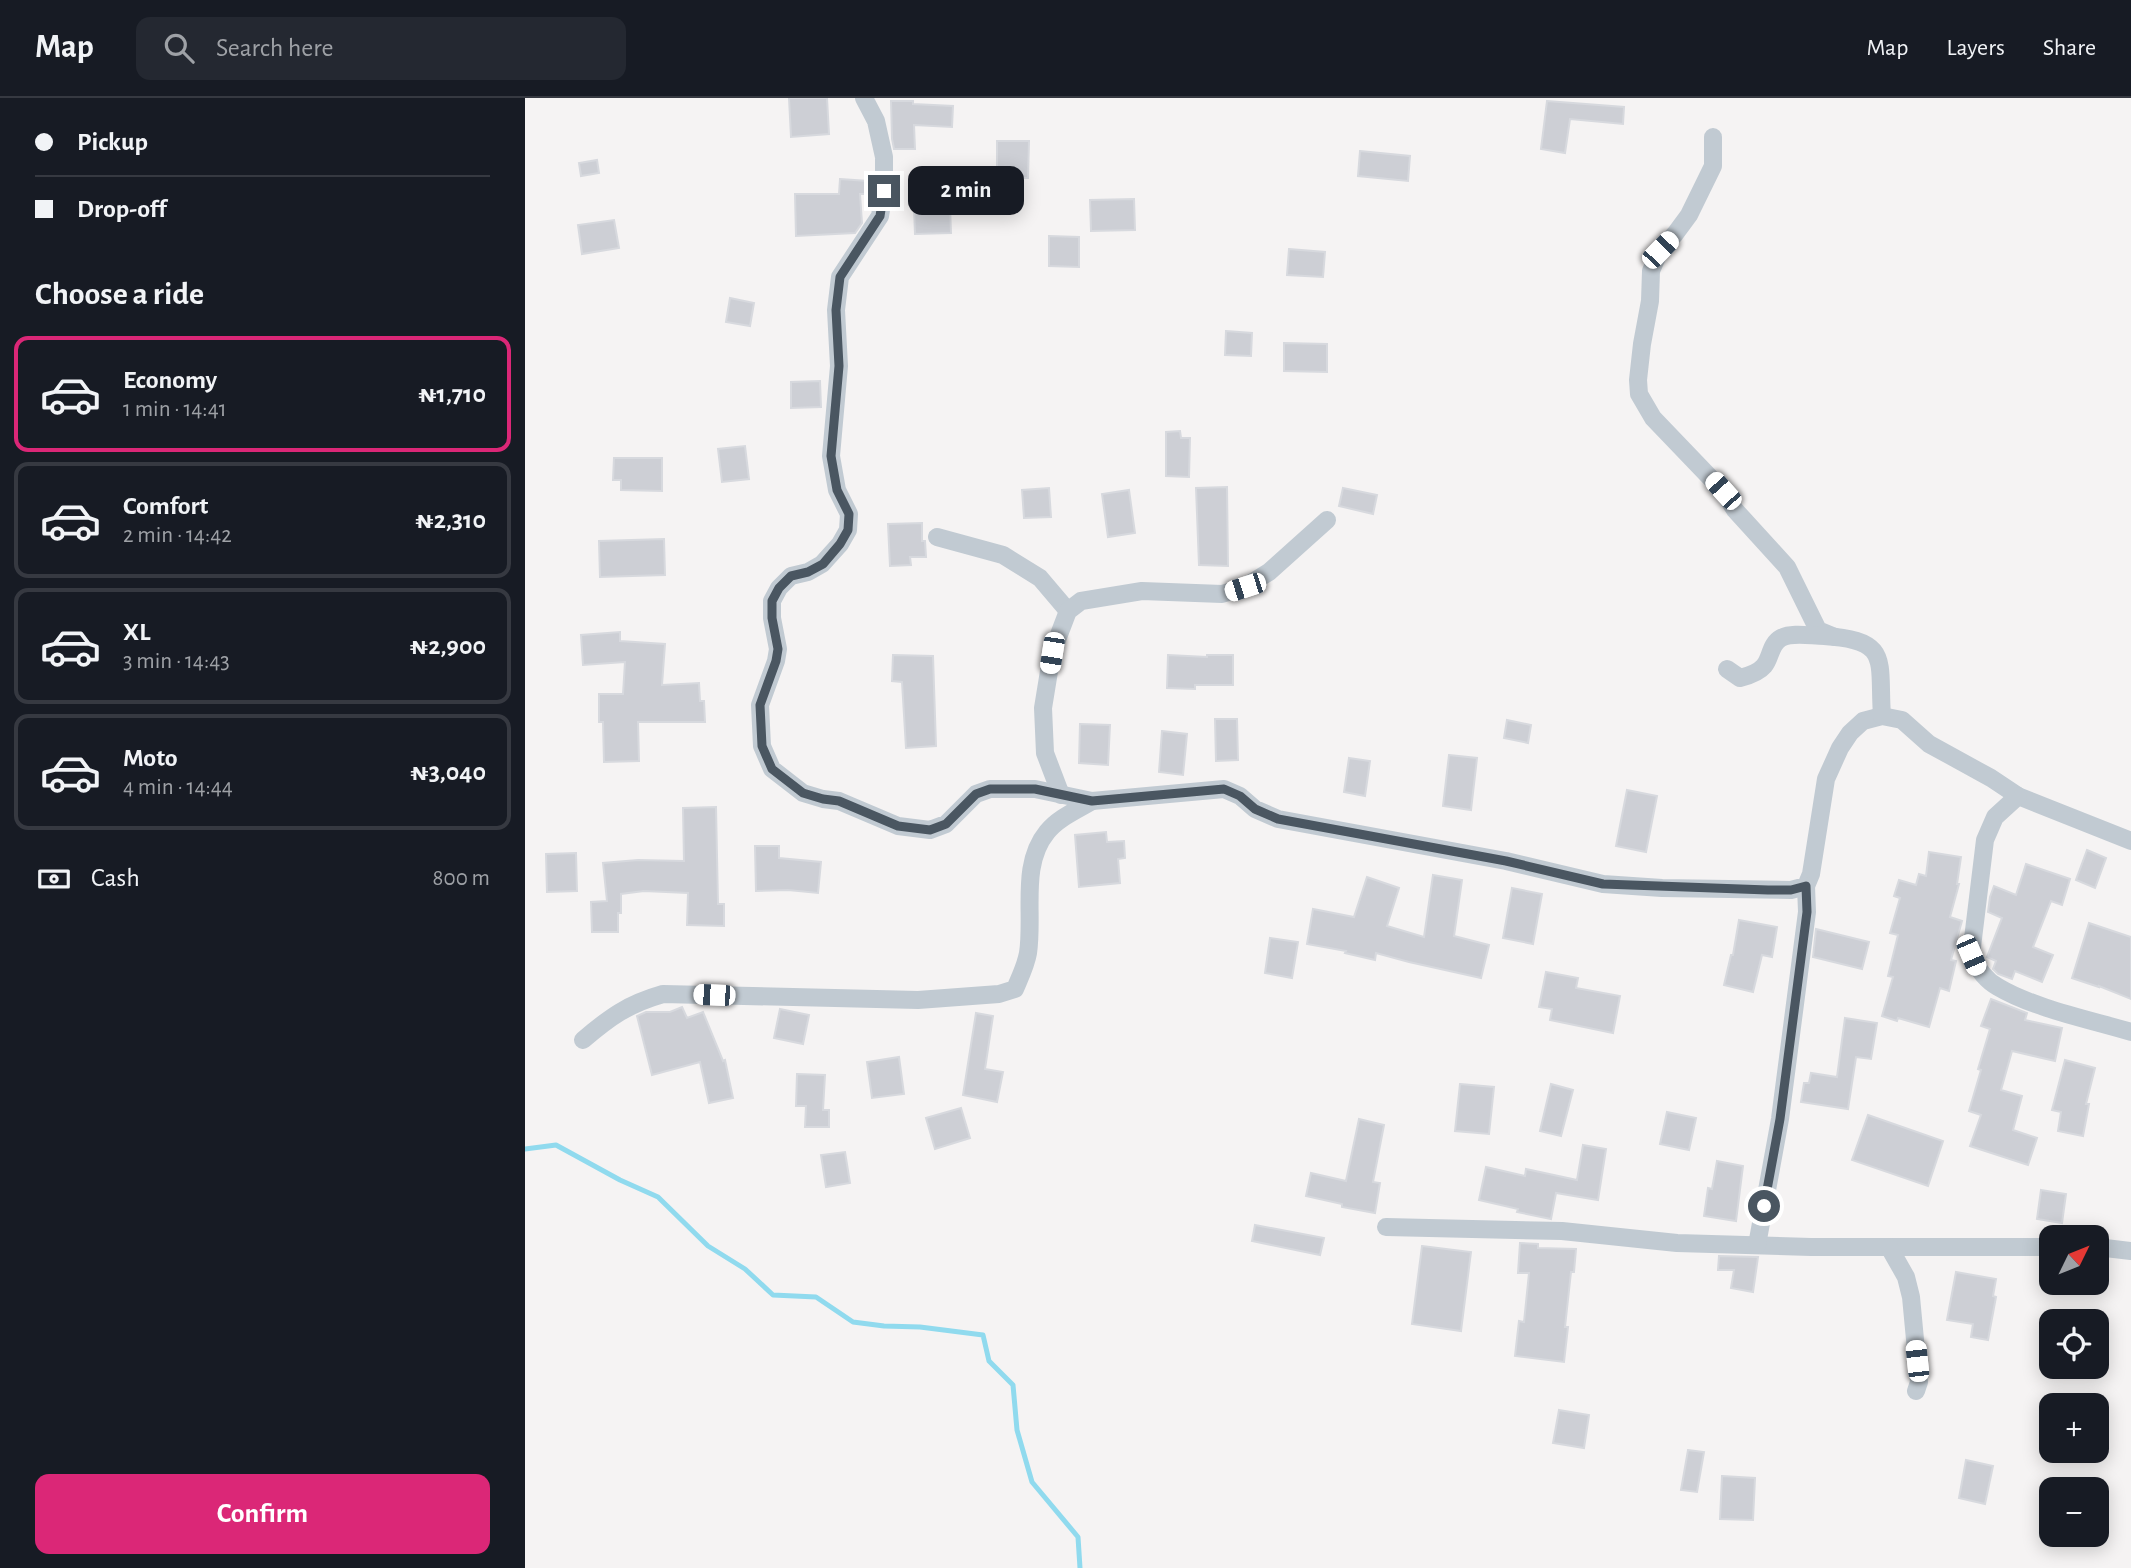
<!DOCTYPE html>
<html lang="en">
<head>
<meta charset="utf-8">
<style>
	:root { --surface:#171b24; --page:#242831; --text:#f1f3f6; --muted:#9ea1a6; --line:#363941; --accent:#db2777 }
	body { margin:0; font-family:"Alegreya Sans",sans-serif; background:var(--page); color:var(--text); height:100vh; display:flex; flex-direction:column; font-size:26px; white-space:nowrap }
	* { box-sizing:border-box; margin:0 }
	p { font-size:23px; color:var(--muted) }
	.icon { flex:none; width:38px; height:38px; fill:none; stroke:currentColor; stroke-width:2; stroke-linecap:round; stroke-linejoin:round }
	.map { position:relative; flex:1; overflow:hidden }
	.side { display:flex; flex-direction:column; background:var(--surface); width:525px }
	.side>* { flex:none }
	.guide { display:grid; align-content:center; height:154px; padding:0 35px; background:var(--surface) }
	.needle { width:46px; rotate:47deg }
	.buttons { position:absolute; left:1514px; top:1127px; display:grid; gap:14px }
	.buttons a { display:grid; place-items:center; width:70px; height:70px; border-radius:14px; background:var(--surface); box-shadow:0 4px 18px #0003; font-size:35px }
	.end { position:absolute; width:32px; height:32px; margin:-16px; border:9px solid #4a5661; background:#fff; box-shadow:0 0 0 4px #fff }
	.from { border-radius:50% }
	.bubble { position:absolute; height:49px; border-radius:14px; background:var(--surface); box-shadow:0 4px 18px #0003; font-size:23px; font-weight:700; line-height:49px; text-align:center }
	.car { position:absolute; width:21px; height:42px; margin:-21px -10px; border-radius:9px; box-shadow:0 0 5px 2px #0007; background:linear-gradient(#fff 24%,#345 0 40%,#fff 0 76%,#345 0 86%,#fff 0) }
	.guide b { display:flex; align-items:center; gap:24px; height:66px; font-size:26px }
	.guide b+b { border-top:2px solid var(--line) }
	.guide i { width:18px; height:18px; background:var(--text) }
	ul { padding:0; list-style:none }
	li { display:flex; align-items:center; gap:21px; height:116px; margin:0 14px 10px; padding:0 21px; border:4px solid var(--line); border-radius:14px }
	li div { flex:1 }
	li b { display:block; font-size:26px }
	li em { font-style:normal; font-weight:700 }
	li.on { border-color:var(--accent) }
	li>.icon { width:63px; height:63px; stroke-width:1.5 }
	h2 { padding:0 35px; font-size:32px; line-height:84px }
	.pay { display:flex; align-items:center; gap:18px; height:77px; padding:0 35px; font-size:26px }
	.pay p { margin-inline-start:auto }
	.button { display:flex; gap:14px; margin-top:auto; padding:14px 35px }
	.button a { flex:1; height:80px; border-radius:14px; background:var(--accent); color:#fff; font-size:28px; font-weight:700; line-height:80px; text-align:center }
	header { display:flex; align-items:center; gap:42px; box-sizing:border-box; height:98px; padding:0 35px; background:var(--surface); border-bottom:2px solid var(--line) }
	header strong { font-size:33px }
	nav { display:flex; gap:38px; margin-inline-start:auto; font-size:24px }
	.search { width:490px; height:63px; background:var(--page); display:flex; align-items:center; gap:18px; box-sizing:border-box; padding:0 24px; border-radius:14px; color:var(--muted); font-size:26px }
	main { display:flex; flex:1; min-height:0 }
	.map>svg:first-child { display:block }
</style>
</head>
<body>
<header>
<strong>Map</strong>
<div class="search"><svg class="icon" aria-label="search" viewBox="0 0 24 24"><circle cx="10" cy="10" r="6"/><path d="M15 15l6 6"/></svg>Search here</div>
<nav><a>Map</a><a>Layers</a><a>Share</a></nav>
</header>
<main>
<section class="side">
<div class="guide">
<b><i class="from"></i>Pickup</b>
<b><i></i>Drop-off</b>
</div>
<h2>Choose a ride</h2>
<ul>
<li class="on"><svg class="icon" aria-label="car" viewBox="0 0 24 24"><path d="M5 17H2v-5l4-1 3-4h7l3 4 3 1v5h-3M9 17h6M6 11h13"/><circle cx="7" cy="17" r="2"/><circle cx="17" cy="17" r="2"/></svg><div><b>Economy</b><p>1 min · 14:41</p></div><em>₦1,710</em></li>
<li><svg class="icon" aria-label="car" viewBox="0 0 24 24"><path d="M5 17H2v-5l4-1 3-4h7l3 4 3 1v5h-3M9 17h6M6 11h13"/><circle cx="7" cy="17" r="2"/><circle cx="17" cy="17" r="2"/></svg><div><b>Comfort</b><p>2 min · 14:42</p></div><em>₦2,310</em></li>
<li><svg class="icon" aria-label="car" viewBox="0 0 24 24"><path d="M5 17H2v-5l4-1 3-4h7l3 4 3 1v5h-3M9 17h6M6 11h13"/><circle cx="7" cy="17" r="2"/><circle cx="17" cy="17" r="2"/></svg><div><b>XL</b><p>3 min · 14:43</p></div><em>₦2,900</em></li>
<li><svg class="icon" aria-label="car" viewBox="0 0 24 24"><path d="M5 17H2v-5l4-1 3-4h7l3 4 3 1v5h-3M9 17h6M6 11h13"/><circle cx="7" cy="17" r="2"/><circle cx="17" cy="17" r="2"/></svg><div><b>Moto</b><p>4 min · 14:44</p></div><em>₦3,040</em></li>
</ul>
<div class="pay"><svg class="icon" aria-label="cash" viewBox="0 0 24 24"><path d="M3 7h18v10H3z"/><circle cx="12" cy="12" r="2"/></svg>Cash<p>800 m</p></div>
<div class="button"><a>Confirm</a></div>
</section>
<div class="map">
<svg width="1606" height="1470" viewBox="0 0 1606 1470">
	<rect width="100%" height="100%" fill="#f5f3f3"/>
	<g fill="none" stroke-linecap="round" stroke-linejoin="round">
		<path stroke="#90daee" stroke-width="5" d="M0 1051 31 1047 95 1082 133 1099 183 1148 220 1171 248 1197 291 1199 328 1224 359 1228 395 1229 458 1237 464 1263 488 1287 492 1332 507 1384 553 1439 555 1470"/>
	</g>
	<g fill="#cdcfd5" stroke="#d7d9de" stroke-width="2">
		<path d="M264 0H302L304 36 266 39Z"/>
		<path d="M366 3H388V6L428 8 427 29 389 27 390 51H369L367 41Z"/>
		<path d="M1022 3 1099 9 1098 26 1045 21 1040 55 1016 51Z"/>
		<path d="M472 43H504L503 80H472Z"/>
		<path d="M835 53 885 58 883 83 833 78Z"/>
		<path d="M72 62 74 75 56 78 54 65Z"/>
		<path d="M315 81 343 83V96H335L337 125 330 135 271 138 270 96H314Z"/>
		<path d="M609 101 610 132 566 133 565 102Z"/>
		<path d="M425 108 426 135 390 136 389 109Z"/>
		<path d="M89 122 94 150 57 156 53 127Z"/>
		<path d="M524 138 554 139V169L524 168Z"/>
		<path d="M764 151 800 154 798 179 762 177Z"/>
		<path d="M205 200 229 205 225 228 201 224Z"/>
		<path d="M701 233 727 235 726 258 700 257Z"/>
		<path d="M759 245 802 246V274L759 273Z"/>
		<path d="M295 283 296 309 266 310V284Z"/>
		<path d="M655 333 656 340H665L664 379 641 378V334Z"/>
		<path d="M220 348 224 381 197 384 193 351Z"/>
		<path d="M89 360H137V393L96 392V382H88Z"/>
		<path d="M702 389 703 468 674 467 671 390Z"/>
		<path d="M524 390 526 419 499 420 497 392Z"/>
		<path d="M818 390 852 397 848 416 814 408Z"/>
		<path d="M604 392 610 435 583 439 577 396Z"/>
		<path d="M397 425V443H400L401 459H385L386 467 365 468 363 426Z"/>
		<path d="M139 441 140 477 75 479 74 443Z"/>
		<path d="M95 534V543L140 546 137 587 174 585 175 603H179L180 624H113L114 663 79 664 78 624H74V596H98L100 564 58 567 56 537Z"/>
		<path d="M368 557 408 558 411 648 381 650 377 584 367 583Z"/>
		<path d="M643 557 682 559V557H708V587H670V591L642 590Z"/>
		<path d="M690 621H712L713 662 691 663Z"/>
		<path d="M982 622 1006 627 1003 645 979 640Z"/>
		<path d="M555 626 585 627 583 667 554 665Z"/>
		<path d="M637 633 662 636 658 677 634 674Z"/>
		<path d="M924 657 952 660 946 712 918 708Z"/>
		<path d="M824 660 845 663 840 698 819 694Z"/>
		<path d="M1102 692 1132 698 1121 754 1091 748Z"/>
		<path d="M191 709 193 806H199V828L162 827 163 795 119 793 96 796V815H93V834H67L66 804 82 803 78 765 113 762 159 763 158 710Z"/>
		<path d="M581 734 582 744 599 743 600 760 593 761 595 785 554 789 550 737Z"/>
		<path d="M230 748H254V760L296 764 293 795 263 792 231 793Z"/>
		<path d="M1562 752 1581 760 1570 790 1551 782Z"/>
		<path d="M1404 754 1436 759 1432 786H1434L1425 819 1437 823 1426 862 1431 863 1424 893 1415 890 1404 929 1373 920 1372 923 1357 918 1368 879 1363 878 1373 837 1365 835 1375 800 1369 798 1374 782 1391 787 1394 776 1401 778Z"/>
		<path d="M51 755 52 793 22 794 21 756Z"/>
		<path d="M1501 766 1545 781 1537 807 1526 803 1508 849 1528 857 1517 884 1490 873 1487 881 1473 876 1468 871 1471 863 1462 859 1477 820 1463 814 1465 799 1469 788 1491 797Z"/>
		<path d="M908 777 937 782 929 838 964 847 956 880 884 864 851 855 850 862 820 855 821 853 782 846 788 811 829 819 842 779 874 790 862 828 899 839Z"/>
		<path d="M987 790 1017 796 1008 846 978 840Z"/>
		<path d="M1214 822 1252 829 1247 859 1237 857 1228 894 1199 887 1206 857H1208Z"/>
		<path d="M1564 825 1606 839V901L1574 888V889L1547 880Z"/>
		<path d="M1291 831 1344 844 1337 871 1288 859Z"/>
		<path d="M745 840 773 844 767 880 740 875Z"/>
		<path d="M1021 874 1053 880 1051 890 1095 898 1088 935 1025 922 1027 911 1014 909Z"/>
		<path d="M1466 901 1502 915 1500 922 1537 930 1530 963 1487 953 1476 992 1497 998 1488 1032 1512 1040 1503 1067 1445 1048 1456 1017 1444 1013 1456 972 1453 971 1465 931 1456 928Z"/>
		<path d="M157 909 162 920 178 914 198 963 200 962 208 1000 184 1005 175 964 127 977 112 918 121 914H145Z"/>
		<path d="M255 911 284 917 278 946 249 940Z"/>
		<path d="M451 915 468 918 460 971 478 974 472 1004 438 997Z"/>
		<path d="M1320 920 1352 925 1346 961 1331 959 1323 1011 1276 1004 1279 985H1284L1286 975 1312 979Z"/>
		<path d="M374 959 379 996 347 1000 342 964Z"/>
		<path d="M1540 962 1570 970 1561 1006H1564L1558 1038 1533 1033 1536 1014 1527 1012Z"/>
		<path d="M272 976 300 977 298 1012H304V1029H280L281 1008H271Z"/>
		<path d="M935 986 969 989 964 1036 930 1033Z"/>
		<path d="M1026 986 1048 992 1036 1038 1015 1033Z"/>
		<path d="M436 1010 445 1040 410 1051 401 1020Z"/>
		<path d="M1142 1014 1171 1020 1164 1052 1135 1046Z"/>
		<path d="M1343 1017 1418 1043 1403 1088 1327 1062Z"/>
		<path d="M834 1021 859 1027 848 1084 855 1085 850 1115 817 1109V1106L781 1098 786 1075 821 1083Z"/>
		<path d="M1058 1047 1081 1051 1073 1102 1031 1095 1026 1121 992 1114 993 1111 954 1102 961 1069 1000 1078 1001 1071 1052 1082Z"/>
		<path d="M320 1054 325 1085 301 1089 296 1057Z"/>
		<path d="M1192 1063 1218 1068 1211 1123 1179 1118 1183 1090 1187 1091Z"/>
		<path d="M1516 1092 1541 1096 1537 1125 1512 1121Z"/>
		<path d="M730 1127 799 1140 795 1157 727 1143Z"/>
		<path d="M995 1145 1013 1146V1150L1051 1151 1049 1174H1046L1040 1229H1043L1039 1264 990 1258 994 1223 999 1224 1004 1175H993Z"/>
		<path d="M897 1148 946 1154 936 1233 887 1226Z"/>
		<path d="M1194 1158 1233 1159 1228 1194 1206 1190 1209 1172H1193Z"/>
		<path d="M1431 1174 1471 1181 1468 1198 1471 1199 1463 1242 1446 1239 1448 1226 1422 1222Z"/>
		<path d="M1034 1312 1064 1317 1059 1350 1028 1345Z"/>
		<path d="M1163 1352 1179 1354 1172 1394 1156 1392Z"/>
		<path d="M1441 1362 1468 1368 1460 1406 1434 1400Z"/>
		<path d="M1197 1378 1230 1380 1228 1422 1195 1421Z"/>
	</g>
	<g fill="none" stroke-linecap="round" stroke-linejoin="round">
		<g stroke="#c1cad2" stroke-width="18">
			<path d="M339 0 351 23 359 59V93L355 118 315 179 311 212 314 268 306 358 312 392 324 416 323 432 315 446 297 466 283 474 266 478 254 490 247 503V520L253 551 251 563 235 607 237 648 247 671 278 695 298 701 314 703 373 728 405 732 421 726 451 696 465 691H510L567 703 699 691 715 698 730 711 753 721 981 763 1078 786 1137 790 1266 792 1281 788 1286 776 1301 681 1315 650 1325 635 1338 623 1357 618 1377 622 1404 646 1466 680 1493 698 1606 743"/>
			<path d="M1188 39V68L1164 117 1150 136 1135 152 1126 173 1125 203 1117 246 1113 282 1114 296 1128 320 1198 393 1210 412 1262 469 1293 532 1310 539"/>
			<path d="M412 439 478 457 515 480 543 513"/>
			<path d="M1202 571 1215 580C1223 578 1234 574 1239 568 1246 560 1245 546 1256 540 1267 534 1286 538 1299 538 1367 542 1353 563 1357 618"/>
			<path d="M536 697 520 655 518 610 527 555 543 513 556 503 617 493 697 496 720 489 744 474 802 422"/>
			<path d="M1493 698 1470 719 1460 742 1446 857C1452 870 1460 882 1473 889 1508 910 1566 922 1606 934"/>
			<path d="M58 942C85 919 103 906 138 896L393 902 474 896 490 891C495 879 501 867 503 855 509 815 495 767 522 734 533 720 552 712 567 703"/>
			<path d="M861 1129 1037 1133 1152 1145 1286 1149H1526"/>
			<path d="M1232 1147 1255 1021 1282 814 1281 788"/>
			<path d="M1364 1149 1381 1179 1386 1199 1394 1284 1391 1293"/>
			<path d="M1572 1149 1606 1153"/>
		</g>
	</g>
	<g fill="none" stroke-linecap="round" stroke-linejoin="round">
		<path stroke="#4a5661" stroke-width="9" d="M359 93 355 118 315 179 311 212 314 268 306 358 312 392 324 416 323 432 315 446 298 466 283 474 266 478 254 490 247 503V520L253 551 251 563 235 607 237 648 247 671 278 695 298 701 314 703 373 728 405 732 421 726 451 696 465 691H510L567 703 699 691 715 698 730 711 753 721 981 763 1078 786 1243 792H1266L1281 788 1282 814 1255 1021 1239 1108"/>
	</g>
</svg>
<div class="buttons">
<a><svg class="needle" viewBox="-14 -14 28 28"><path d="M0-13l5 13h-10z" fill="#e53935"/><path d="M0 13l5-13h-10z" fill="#9ea1a6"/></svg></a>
<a><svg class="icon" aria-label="locate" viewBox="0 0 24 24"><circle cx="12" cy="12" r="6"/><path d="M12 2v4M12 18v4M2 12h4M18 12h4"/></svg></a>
<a>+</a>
<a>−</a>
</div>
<i class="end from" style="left:1239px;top:1108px"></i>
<i class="end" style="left:359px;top:93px"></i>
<div class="bubble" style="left:383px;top:68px;width:116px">2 min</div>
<i class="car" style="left:1135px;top:152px;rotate:44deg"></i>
<i class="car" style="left:1198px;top:393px;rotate:318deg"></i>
<i class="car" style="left:720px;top:489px;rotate:252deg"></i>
<i class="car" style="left:527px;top:555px;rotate:189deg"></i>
<i class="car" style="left:1446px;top:857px;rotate:157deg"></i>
<i class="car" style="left:189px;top:897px;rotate:272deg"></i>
<i class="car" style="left:1392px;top:1263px;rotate:354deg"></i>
</div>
</main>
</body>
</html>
